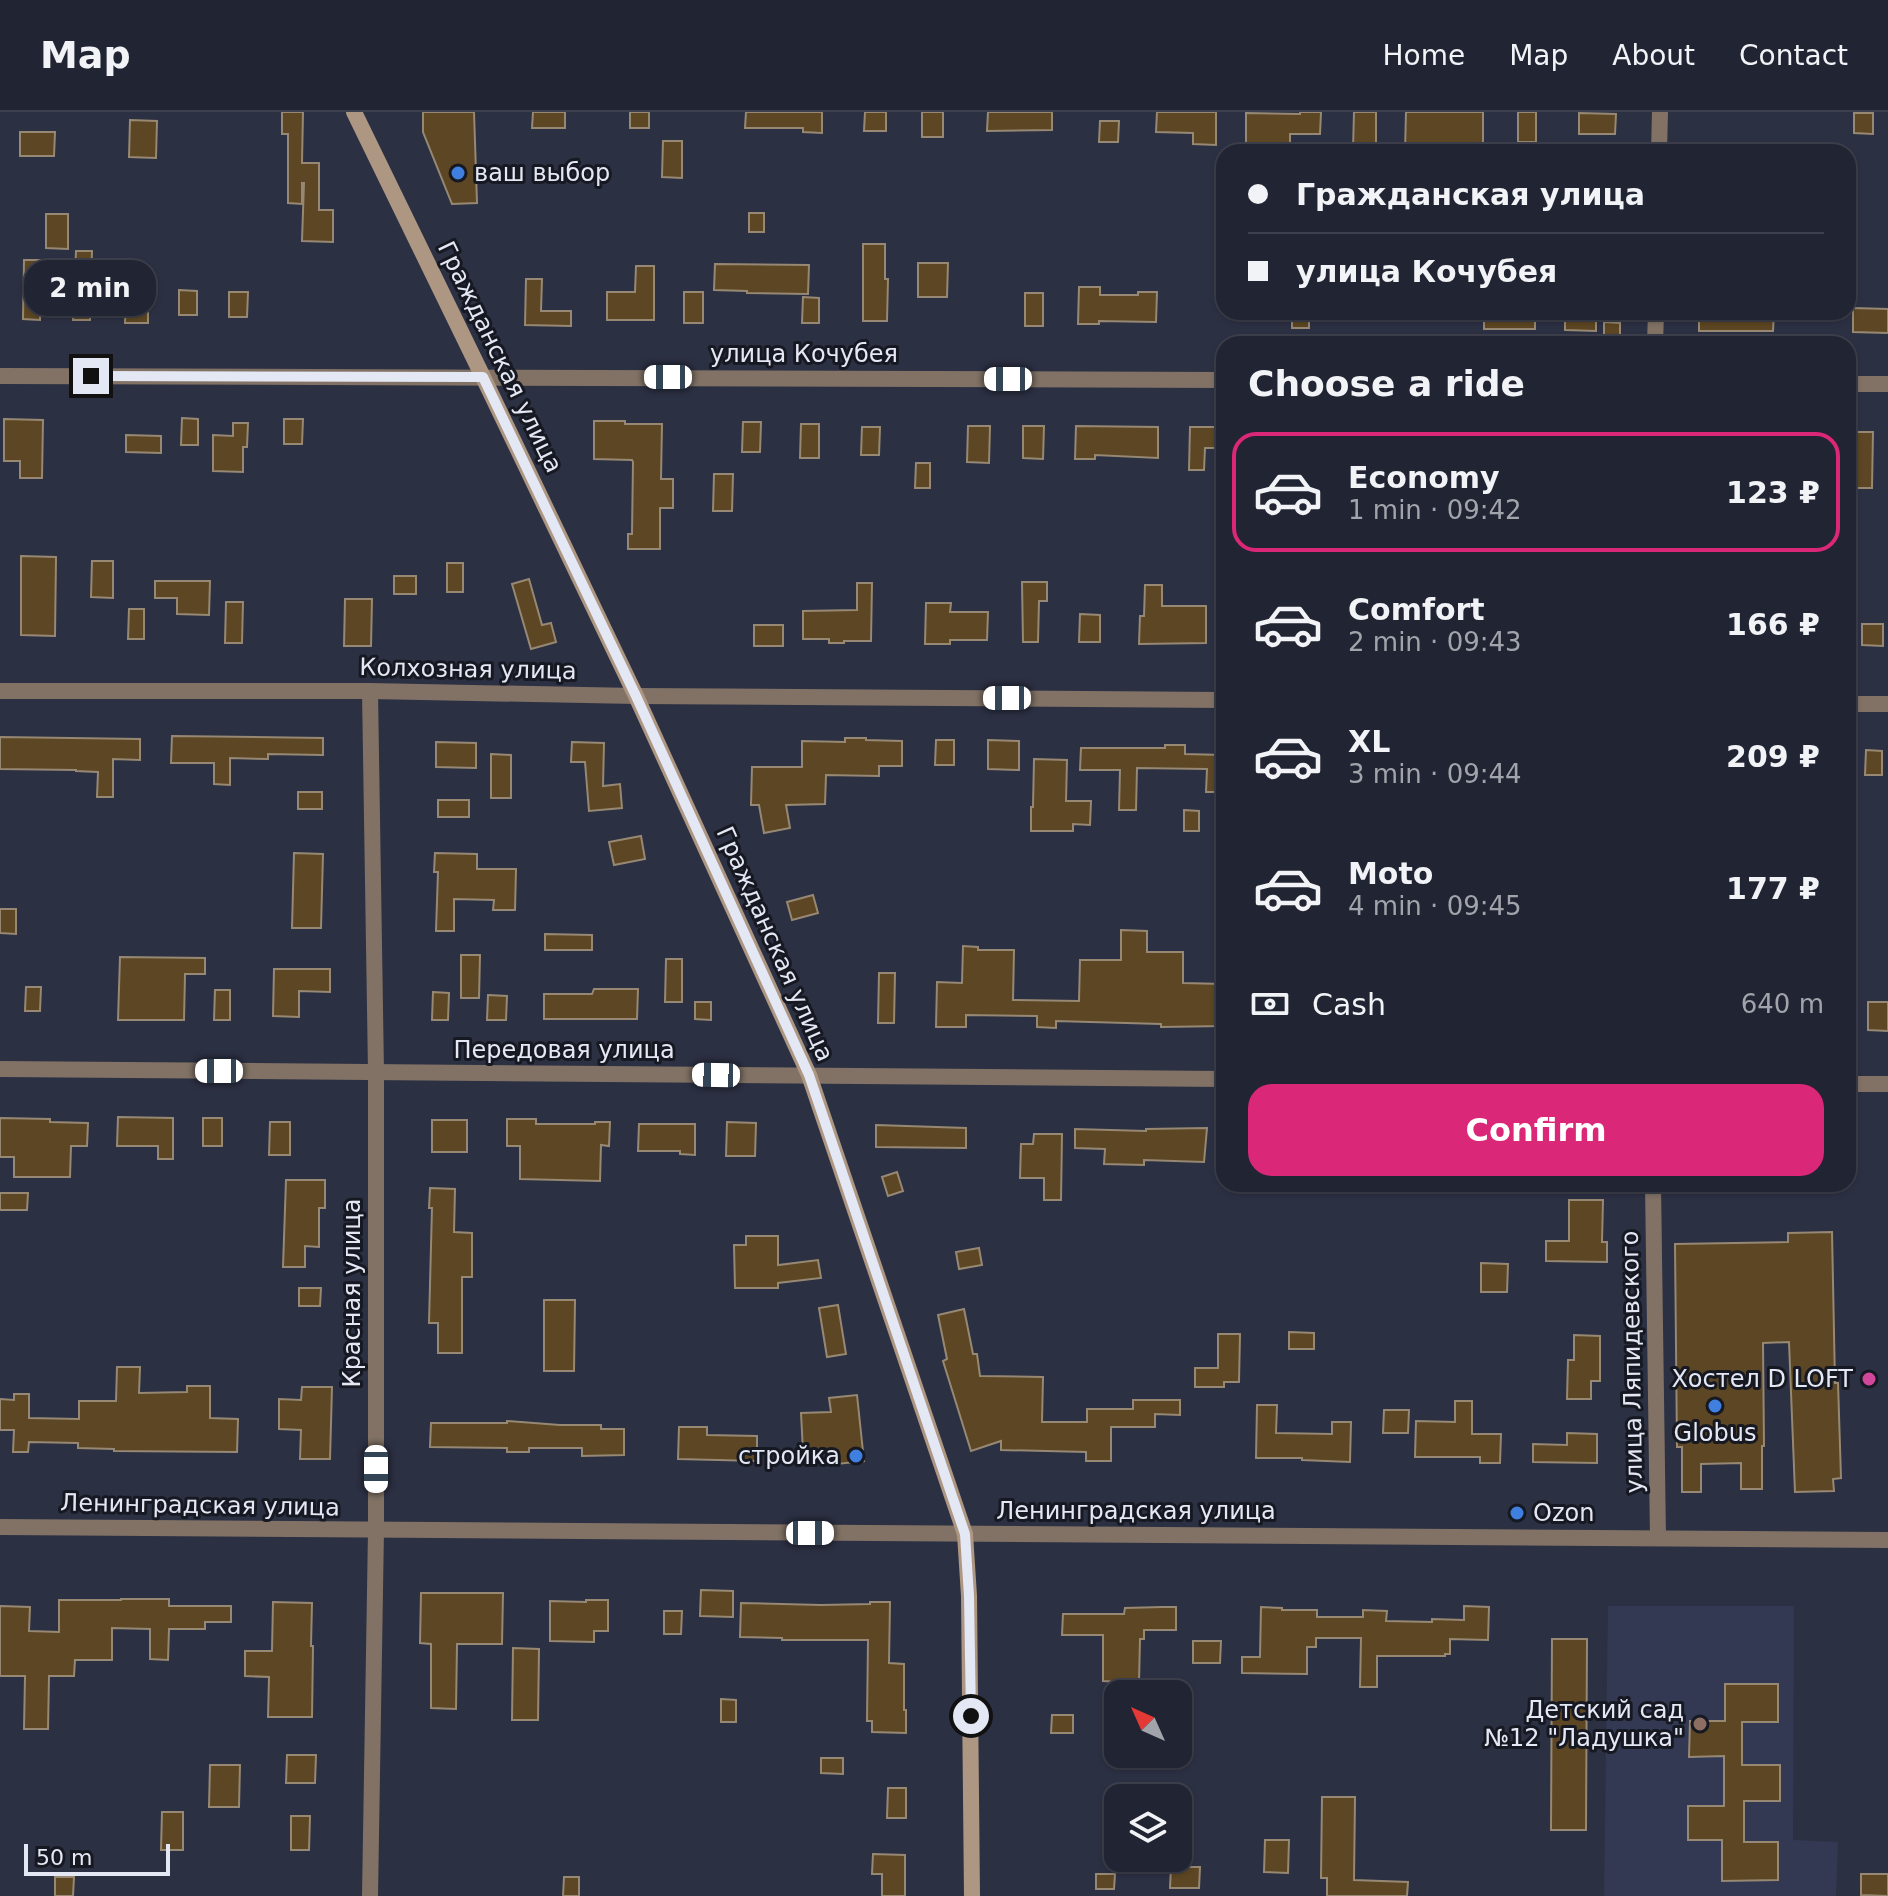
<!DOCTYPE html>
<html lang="en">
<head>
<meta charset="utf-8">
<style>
	:root { --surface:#212432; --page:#292c3a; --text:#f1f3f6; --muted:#a2a4ac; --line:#3e414d; --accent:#db2777 }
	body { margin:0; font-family:"DejaVu Sans",sans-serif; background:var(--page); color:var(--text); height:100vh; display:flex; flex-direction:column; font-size:30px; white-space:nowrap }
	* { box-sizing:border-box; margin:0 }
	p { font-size:26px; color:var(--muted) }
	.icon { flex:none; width:44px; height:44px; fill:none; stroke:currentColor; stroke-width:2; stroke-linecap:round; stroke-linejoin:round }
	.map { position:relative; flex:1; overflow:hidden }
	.side { position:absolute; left:1216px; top:224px; width:640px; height:856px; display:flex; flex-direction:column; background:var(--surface); border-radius:24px; box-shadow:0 2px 6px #0004,0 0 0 2px var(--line) }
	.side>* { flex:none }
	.top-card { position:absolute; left:1216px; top:32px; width:640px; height:176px; border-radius:24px; box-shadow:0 2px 6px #0004,0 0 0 2px var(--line); display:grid; align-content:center; height:176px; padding:0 32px; background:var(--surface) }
	.needle { width:52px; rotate:315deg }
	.tools { position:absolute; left:1104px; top:1568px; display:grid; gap:16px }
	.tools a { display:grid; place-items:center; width:88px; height:88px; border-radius:16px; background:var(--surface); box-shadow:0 2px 6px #0004,0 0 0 2px var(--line); font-size:40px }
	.scale { position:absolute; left:24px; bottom:20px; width:146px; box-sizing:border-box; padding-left:8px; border:4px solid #e4e7f4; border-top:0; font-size:22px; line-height:28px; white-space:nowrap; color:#e4e7f4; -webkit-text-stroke:6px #171922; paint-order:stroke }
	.end { position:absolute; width:36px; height:36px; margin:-18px; border:10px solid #e4e7f4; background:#111; box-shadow:0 0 0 4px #111 }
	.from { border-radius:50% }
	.bubble { position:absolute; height:56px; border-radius:24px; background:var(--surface); box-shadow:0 2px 6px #0004,0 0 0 2px var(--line); font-size:26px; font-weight:700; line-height:56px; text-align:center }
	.car { position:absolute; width:24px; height:48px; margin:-24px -12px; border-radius:10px; box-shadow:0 0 6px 2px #0007; background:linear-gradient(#fff 24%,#345 0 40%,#fff 0 76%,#345 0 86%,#fff 0) }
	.top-card b { display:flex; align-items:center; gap:28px; height:76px; font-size:30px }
	.top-card b+b { border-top:2px solid var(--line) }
	.top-card i { width:20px; height:20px; background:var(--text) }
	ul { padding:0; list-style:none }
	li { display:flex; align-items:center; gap:24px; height:120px; margin:0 16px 12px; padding:0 16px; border:4px solid transparent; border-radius:24px }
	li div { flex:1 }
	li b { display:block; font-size:30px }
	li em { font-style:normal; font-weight:700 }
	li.on { border-color:var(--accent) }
	li>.icon { width:72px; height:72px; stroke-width:1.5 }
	h2 { padding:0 32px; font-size:36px; line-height:96px }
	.pay { display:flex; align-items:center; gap:20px; height:88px; padding:0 32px; font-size:30px }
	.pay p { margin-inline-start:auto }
	.primary-button { display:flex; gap:16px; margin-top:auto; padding:16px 32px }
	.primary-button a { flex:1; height:92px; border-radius:24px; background:var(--accent); color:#fff; font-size:32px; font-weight:700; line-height:92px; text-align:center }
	header { display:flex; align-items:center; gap:48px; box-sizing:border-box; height:112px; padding:0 40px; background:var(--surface); border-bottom:2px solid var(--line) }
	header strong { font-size:38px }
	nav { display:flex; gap:44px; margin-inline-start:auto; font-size:28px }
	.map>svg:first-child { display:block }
</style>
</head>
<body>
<header>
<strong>Map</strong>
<nav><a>Home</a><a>Map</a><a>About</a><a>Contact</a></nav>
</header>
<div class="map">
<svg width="1888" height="1784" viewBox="0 0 1888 1784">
	<rect width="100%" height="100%" fill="#2c3043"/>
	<path fill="#333952" d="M1608 1494H1794L1793 1728 1838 1730 1836 1784H1604Z"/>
	<g fill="#5c4623" stroke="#968873" stroke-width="2">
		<path d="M282 0H303L302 51H319V98H333V130L302 129 304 71H302V92L288 91V22H282Z"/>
		<path d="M423 0H474L477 91 452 92 423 20Z"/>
		<path d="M533 0H565V16H532Z"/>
		<rect x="630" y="0" width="19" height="16"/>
		<path d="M746 0H822V21L803 20V16H745Z"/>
		<path d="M865 0H886V19H864Z"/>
		<rect x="922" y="0" width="21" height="25"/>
		<path d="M988 0H1052V18L987 19Z"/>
		<path d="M1157 0H1216V33L1193 32V21L1156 20Z"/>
		<path d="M1300 0H1321L1320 22H1290V32L1246 31V1L1300 2Z"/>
		<path d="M1354 0H1376V39L1353 38Z"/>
		<path d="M1406 0H1483V32L1436 31V40H1405Z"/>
		<rect x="1518" y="0" width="18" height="30"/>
		<path d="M1579 1 1616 2 1615 22H1579Z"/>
		<path d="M1854 1H1873V22L1854 21Z"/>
		<path d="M130 8 157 9 156 46 129 45Z"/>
		<path d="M1100 9H1119L1118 30H1099Z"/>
		<path d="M20 20H55L54 44H20Z"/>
		<path d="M663 29H682V66L662 65Z"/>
		<rect x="749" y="101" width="15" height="19"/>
		<path d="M46 102H68V137L46 136Z"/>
		<path d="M863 132H885V167H888L887 209H863Z"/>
		<path d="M76 139H92L90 208H73Z"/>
		<path d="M24 148H41L40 208 23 207Z"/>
		<path d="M918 151H948L947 185H918Z"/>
		<path d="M715 152 809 153 808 182 747 181V179L714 178Z"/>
		<path d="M636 154H654V208H607V180H635Z"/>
		<path d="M526 167H542L541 199H571V214L525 213Z"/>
		<path d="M1079 175H1100V183H1138V180H1157L1156 210 1099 209V212H1078Z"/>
		<path d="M179 178 197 179V203H179Z"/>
		<path d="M229 180H248L247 205H229Z"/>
		<rect x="684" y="180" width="19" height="31"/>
		<rect x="1025" y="181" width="18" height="33"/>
		<path d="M803 185 819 186V211H802Z"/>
		<path d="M126 186 148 187V211H125Z"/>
		<path d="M1853 196 1888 197V221L1853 220Z"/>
		<rect x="1292" y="200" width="17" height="16"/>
		<rect x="1484" y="200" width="51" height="17"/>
		<path d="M1565 200H1596V219L1565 218Z"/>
		<path d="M1699 200H1774L1773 219H1699Z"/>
		<path d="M1604 210 1620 211V228H1604Z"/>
		<path d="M182 306 198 307V333H181Z"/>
		<path d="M4 307 43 308 42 366H20V349H4Z"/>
		<path d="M284 307H303L302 332H284Z"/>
		<path d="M594 309H625V312H662L661 367H673V396H660V437H628V422H632L633 350 632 348 594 347Z"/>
		<path d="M743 310H761L760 340H742Z"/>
		<path d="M233 311H248L247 335H243V360L213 359V323L233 324Z"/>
		<path d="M801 312H819V346H800Z"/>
		<path d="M968 314H990L989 351 967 350Z"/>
		<path d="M1023 314H1044L1043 347 1023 346Z"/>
		<path d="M1076 314 1158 315V346L1095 343V347H1075Z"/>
		<path d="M862 315H880L879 343H861Z"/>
		<path d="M1190 315H1224V336H1205L1204 358H1189Z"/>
		<path d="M1853 320H1873L1872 376H1852Z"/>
		<path d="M126 323 161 324V341L126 340Z"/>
		<path d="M916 351H930V376H915Z"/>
		<path d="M714 362H733L732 399H713Z"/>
		<path d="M21 444 56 445 55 524 21 523Z"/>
		<path d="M92 449H113V486L91 485Z"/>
		<rect x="447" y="451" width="16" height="29"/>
		<rect x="394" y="464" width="22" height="18"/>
		<path d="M529 467 542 513 551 511 556 530 531 537 512 472Z"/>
		<path d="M155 469H210L209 503 177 502V486H155Z"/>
		<path d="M1022 470H1047V489H1039L1038 530H1023Z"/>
		<path d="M857 471H872L871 529H844V531H829V527H803V499L857 498Z"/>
		<path d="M1145 473H1162V494H1206V531L1139 532 1140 504H1144Z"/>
		<path d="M345 487H372L371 534H344Z"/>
		<path d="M226 490H243L242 531H225Z"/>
		<path d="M926 491H951L950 500H988L987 528H950V532H925Z"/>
		<path d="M129 497H144V527H128Z"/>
		<path d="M1080 502 1100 503V530H1079Z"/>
		<path d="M1862 512H1883V534L1862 533Z"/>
		<rect x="754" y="513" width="29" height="21"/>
		<path d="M172 624 323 626V643L268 642V647L230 646V673L214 672V651H171Z"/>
		<path d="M0 625 140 627V648L113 647V685H97L98 660 76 659V658L0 657Z"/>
		<path d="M845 626H866V628L902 629V654H879V664L826 663 825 692 786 693 790 716 764 721 759 693H751L752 655H802V629L845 630Z"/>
		<path d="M936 628H954V653H935Z"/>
		<path d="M988 628 1019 629V658L988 657Z"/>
		<path d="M436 630 476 631V656L436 655Z"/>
		<path d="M572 630 604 631 603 674 620 672 622 696 589 699 585 650H571Z"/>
		<path d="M1165 633H1185V642L1224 643 1223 680H1206L1207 657 1137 656 1136 698H1119L1120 658H1080L1081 636H1165Z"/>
		<path d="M1866 638 1882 639V663H1865Z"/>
		<path d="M491 642 511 643V686H491Z"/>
		<path d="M1034 647 1067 648 1066 689H1091L1090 713 1073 712V719H1031V695H1033Z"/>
		<rect x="298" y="680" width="24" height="17"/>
		<rect x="438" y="688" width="31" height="17"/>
		<path d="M1184 698 1199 699V719H1184Z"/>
		<path d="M641 724 645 747 614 753 609 730Z"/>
		<path d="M294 741 323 742 321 816H292Z"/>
		<path d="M435 741 477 742V757H516L515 798H493L494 788 454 787V819H436L438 760H434Z"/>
		<path d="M813 783 818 801 792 808 787 790Z"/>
		<path d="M0 797H16V822L0 821Z"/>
		<path d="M1121 818 1147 819V840H1183V871L1224 872 1223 914 1161 915V912L1056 909V916L1037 915V904L966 903V915H936L937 870 962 871 963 834 978 835V838H1014L1013 888 1079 889 1080 848H1121Z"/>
		<path d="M545 822 592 823V838H545Z"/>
		<path d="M461 843H480L479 886H461Z"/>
		<path d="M120 845 205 846V862H185L184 908H118Z"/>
		<path d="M666 847H682V890H665Z"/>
		<path d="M274 857H330V880L299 879V905L273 904Z"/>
		<path d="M879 861H895L894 911H878Z"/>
		<path d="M26 875H41L40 899H25Z"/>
		<path d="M594 877H638L637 907H544V882H592Z"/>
		<path d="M215 878H230V908H214Z"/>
		<path d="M433 880 449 881 448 908H432Z"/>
		<path d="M488 883 507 884 506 908H487Z"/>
		<path d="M695 890H711V908L695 907Z"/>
		<path d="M1868 890H1888V919L1868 918Z"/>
		<path d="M118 1005 173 1006V1047H158V1034H117Z"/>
		<path d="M0 1006 50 1007V1010L88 1011 87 1034H71L70 1065H14V1045H0Z"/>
		<rect x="203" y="1006" width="19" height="28"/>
		<path d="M507 1007H536V1012H595V1010H610L609 1034 601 1033 600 1069 520 1067V1034H507Z"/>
		<rect x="432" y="1008" width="35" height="32"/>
		<path d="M270 1010H290V1043H269Z"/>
		<path d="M727 1010 756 1011 755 1044H726Z"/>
		<path d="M639 1012H695V1043L680 1042V1039H638Z"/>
		<path d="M876 1013 966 1016V1036L876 1035Z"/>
		<path d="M1207 1016 1204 1050 1144 1048V1053L1104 1052 1105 1037 1075 1036V1017L1146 1019V1017Z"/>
		<path d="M1034 1022H1062L1061 1088H1044V1066H1020L1021 1032H1033Z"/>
		<path d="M897 1060 903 1079 888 1084 882 1065Z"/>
		<path d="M286 1068H325V1096H319V1135L305 1134V1155H283Z"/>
		<path d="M430 1076 455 1077 454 1120 472 1121V1165H462V1241H438V1211H429L432 1096H429Z"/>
		<path d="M0 1081H28L27 1098H0Z"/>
		<path d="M1569 1088H1603L1602 1130H1607V1150L1546 1149V1129H1569Z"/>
		<path d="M1832 1120 1835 1271H1838L1841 1366 1833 1367 1834 1379 1795 1380 1789 1230 1763 1231 1764 1334H1762V1377H1741V1351L1701 1352V1380H1682V1335H1677L1675 1132 1788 1130V1121Z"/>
		<path d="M746 1124H778V1153L818 1148 821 1166 778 1171V1176H735L734 1133H746Z"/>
		<path d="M979 1136 982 1153 959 1157 956 1140Z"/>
		<path d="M1481 1151 1508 1152 1507 1180H1481Z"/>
		<path d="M299 1176H321L320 1194H299Z"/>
		<path d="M544 1188H575L574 1259H544Z"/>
		<path d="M838 1193 846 1242 827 1245 819 1196Z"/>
		<path d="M964 1197 973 1242H977L980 1264 1043 1265 1042 1310H1087V1297H1133V1288H1180V1303L1155 1302V1315H1111V1349H1086V1340L1001 1338V1329L971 1339 943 1249 947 1247 938 1203Z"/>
		<path d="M1289 1220 1314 1221V1237H1289Z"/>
		<path d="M1218 1222H1240L1239 1270H1224V1275H1195V1256H1218Z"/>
		<path d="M1574 1223 1600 1224V1269H1591V1287H1567L1568 1248H1574Z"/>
		<path d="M117 1255H140L139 1281 187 1280V1274H210V1306L238 1307 237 1340 114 1339V1337L78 1336V1331L29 1330 28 1340H13L14 1318H0V1287L14 1288V1282H29V1306L79 1307V1289H116Z"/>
		<path d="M302 1275H332L330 1347H300L301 1318 279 1317V1287L301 1288Z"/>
		<path d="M857 1283 864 1349 837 1352 835 1338 803 1339 801 1301 831 1300 829 1286Z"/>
		<path d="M1455 1289H1472V1322H1501L1500 1351H1480V1345H1415L1416 1309 1455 1310Z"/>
		<path d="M1257 1293H1277L1276 1321 1332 1322V1310H1351L1350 1350 1302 1348V1346H1256Z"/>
		<path d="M1384 1298H1409L1408 1321H1383Z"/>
		<path d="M507 1309 560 1313H601V1317H624V1343L582 1344V1336H529V1340H507V1336L430 1335 431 1311H507Z"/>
		<path d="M679 1315H707V1323L757 1324V1349L678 1347Z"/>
		<path d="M1567 1321 1597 1322V1351L1533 1350V1332L1567 1333Z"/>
		<path d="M701 1478 733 1479V1505L700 1504Z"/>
		<path d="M421 1481H503L502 1532H457L456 1597 431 1596V1532L420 1531Z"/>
		<path d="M121 1487H169V1494H231V1510H205V1517H169L168 1548 150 1547V1517L112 1516V1548H75L74 1564H49L48 1617H24L25 1564H0V1494L30 1495 29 1519 59 1520V1488H121Z"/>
		<path d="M586 1488H608V1519H594V1530L550 1529V1489L586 1490Z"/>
		<path d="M273 1490 312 1491 311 1534H313L312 1605H268L269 1565 245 1564V1539H272Z"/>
		<path d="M870 1490H890L889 1551 904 1552V1598H906V1621L872 1620V1609H867L868 1528H782V1526L740 1525 741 1491 821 1493 870 1492Z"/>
		<path d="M1464 1494 1489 1495 1488 1528 1450 1527V1542H1445V1544H1377V1575H1360L1361 1526H1316V1535H1307V1562L1242 1561V1545H1260L1261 1495 1282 1496V1498H1317V1505H1363V1498L1387 1499 1386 1509 1432 1510V1507L1464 1508Z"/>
		<path d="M1162 1495H1176V1518H1144V1527H1140L1139 1571 1103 1569V1523H1062L1063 1502H1124L1125 1496Z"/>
		<path d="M664 1499H682L681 1522H664Z"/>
		<path d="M1552 1527H1587L1586 1718H1551Z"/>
		<path d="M1193 1529H1221L1220 1551H1193Z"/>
		<path d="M513 1536 539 1537 538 1608H512Z"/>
		<path d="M1725 1572H1778V1610H1742V1653H1780V1689H1744V1730H1778V1768L1722 1769V1728H1688V1694H1724V1644L1689 1645 1690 1609H1725Z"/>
		<path d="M721 1587 736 1588V1610H721Z"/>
		<path d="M1052 1603H1073V1621H1051Z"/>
		<path d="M287 1643H316L315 1671H286Z"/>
		<path d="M821 1646H843V1662L821 1661Z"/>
		<path d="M210 1653H240L239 1695H209Z"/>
		<path d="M888 1676H906V1706H887Z"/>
		<path d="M1322 1685H1355L1354 1768 1408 1770 1407 1784H1327V1766H1321Z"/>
		<path d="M162 1700H183V1738H161Z"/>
		<path d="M291 1704H310L309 1738H291Z"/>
		<path d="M1265 1728H1289L1288 1761 1264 1760Z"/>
		<path d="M873 1742 905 1743V1784H882V1762H872Z"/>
		<path d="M1171 1755H1200L1199 1776H1170Z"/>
		<path d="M1096 1762H1115L1114 1777H1096Z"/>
		<path d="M1861 1762H1888V1784L1861 1783Z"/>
		<path d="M55 1765H74L73 1784H55Z"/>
		<path d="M564 1765H579V1784H563Z"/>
	</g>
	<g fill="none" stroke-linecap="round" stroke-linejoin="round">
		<g stroke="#817265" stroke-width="16">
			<path d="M1659 40 1660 0"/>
			<path d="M1655 232 1656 200"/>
			<path d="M0 264 1224 268"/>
			<path d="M1848 272H1888"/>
			<path d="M0 579H370L636 584 1224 588"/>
			<path d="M370 579 376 960V1418L370 1784"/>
			<path d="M1848 592H1888"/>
			<path d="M0 957 1224 967"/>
			<path d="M1848 972H1888"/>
			<path d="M1653 1072 1658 1426"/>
		</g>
		<path stroke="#817265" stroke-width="16" d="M0 1415 1888 1428"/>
		<path stroke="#ad9782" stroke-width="16" d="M354 0 483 265 636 584 809 963 965 1422 969 1484 972 1784"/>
	</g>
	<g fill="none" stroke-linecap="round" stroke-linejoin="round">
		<path stroke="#e4e7f4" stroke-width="10" d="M91 264 483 265 636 584 809 963 965 1422 969 1484 971 1604"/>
	</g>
	<g fill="#3f7fe0" stroke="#171922" stroke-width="3">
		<circle cx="458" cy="61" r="8"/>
		<circle cx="1715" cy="1294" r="8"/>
		<circle cx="856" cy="1344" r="8"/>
		<circle cx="1517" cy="1401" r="8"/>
	</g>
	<circle fill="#d1479c" stroke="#171922" stroke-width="3" cx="1869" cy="1267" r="8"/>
	<circle fill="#8d6e63" stroke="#171922" stroke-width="3" cx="1700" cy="1612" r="8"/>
	<g text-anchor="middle" stroke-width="6" stroke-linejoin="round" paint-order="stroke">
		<g font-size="24" fill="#e4e7f4" stroke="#171922" text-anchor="end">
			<text x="474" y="69" text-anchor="start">ваш выбор</text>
			<text x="1853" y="1275">Хостел D LOFT</text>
			<text x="1715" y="1329" text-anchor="middle">Globus</text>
			<text x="840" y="1352">стройка</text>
			<text x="1533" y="1409" text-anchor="start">Ozon</text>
			<text x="1684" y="1606">Детский сад<tspan x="1684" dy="28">№12 "Ладушка"</tspan></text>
		</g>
		<g font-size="24" fill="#e4e7f4" stroke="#171922">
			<text x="804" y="250">улица Кочубея</text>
			<text transform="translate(500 245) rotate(64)" y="8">Гражданская улица</text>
			<text transform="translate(468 557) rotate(1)" y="8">Колхозная улица</text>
			<text transform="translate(775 832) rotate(66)" y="8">Гражданская улица</text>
			<text x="564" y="946">Передовая улица</text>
			<text transform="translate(352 1181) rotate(-90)" y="8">Красная улица</text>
			<text transform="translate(1632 1250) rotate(-91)" y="8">улица Ляпидевского</text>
			<text transform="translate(200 1393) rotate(1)" y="8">Ленинградская улица</text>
			<text x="1136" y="1407">Ленинградская улица</text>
		</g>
	</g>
</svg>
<div class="tools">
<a><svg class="needle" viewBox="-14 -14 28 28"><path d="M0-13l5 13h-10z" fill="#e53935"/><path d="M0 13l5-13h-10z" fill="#a2a4ac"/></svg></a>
<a><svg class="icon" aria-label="layers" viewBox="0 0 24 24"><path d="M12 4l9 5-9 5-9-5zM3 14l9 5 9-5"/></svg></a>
</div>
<div class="scale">50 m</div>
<i class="end from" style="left:971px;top:1604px"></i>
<i class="end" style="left:91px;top:264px"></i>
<div class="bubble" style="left:24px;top:148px;width:132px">2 min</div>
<i class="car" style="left:668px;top:265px;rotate:270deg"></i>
<i class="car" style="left:1008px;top:267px;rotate:270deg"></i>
<i class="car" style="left:1007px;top:586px;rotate:270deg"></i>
<i class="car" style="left:219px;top:959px;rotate:270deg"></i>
<i class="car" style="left:716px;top:963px;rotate:271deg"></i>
<i class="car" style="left:376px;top:1357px;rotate:180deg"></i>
<i class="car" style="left:810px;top:1421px;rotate:90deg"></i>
<div class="top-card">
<b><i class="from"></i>Гражданская улица</b>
<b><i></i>улица Кочубея</b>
</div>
<section class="side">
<h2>Choose a ride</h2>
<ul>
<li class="on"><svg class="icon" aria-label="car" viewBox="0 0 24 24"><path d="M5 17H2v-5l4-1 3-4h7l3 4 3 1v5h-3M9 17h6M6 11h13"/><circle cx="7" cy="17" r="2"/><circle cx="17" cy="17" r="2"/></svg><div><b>Economy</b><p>1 min · 09:42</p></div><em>123 ₽</em></li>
<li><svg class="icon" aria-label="car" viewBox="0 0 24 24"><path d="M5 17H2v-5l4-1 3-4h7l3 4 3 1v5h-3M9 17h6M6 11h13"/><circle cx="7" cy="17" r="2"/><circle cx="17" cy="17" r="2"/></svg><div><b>Comfort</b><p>2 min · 09:43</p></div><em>166 ₽</em></li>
<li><svg class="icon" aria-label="car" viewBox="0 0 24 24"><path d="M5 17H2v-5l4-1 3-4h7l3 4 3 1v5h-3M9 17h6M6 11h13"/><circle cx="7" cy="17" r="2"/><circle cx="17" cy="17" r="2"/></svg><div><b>XL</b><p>3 min · 09:44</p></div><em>209 ₽</em></li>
<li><svg class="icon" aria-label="car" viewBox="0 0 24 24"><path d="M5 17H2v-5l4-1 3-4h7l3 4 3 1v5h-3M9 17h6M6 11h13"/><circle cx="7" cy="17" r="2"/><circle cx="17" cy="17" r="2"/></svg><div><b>Moto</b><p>4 min · 09:45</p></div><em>177 ₽</em></li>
</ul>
<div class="pay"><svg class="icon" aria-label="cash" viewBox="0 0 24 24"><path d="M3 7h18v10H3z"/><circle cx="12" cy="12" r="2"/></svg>Cash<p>640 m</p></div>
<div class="primary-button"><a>Confirm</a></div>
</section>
</div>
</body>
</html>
